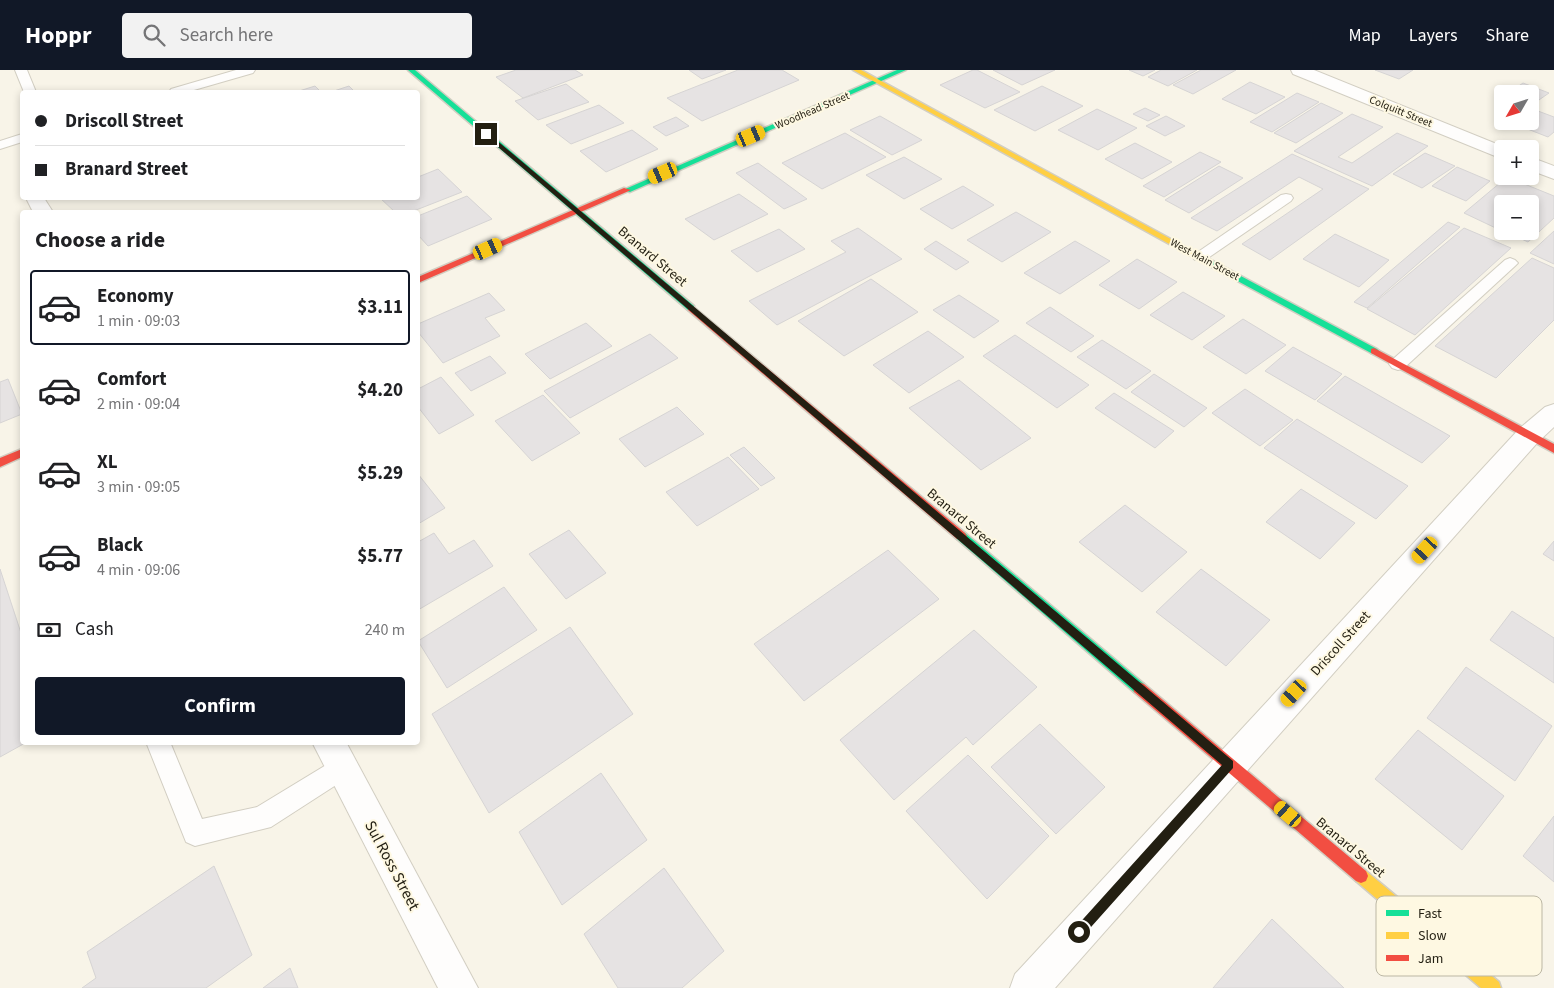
<!DOCTYPE html>
<html lang="en">
<head>
<meta charset="utf-8">
<style>
	:root { --surface:#fff; --page:#f2f2f2; --text:#202124; --muted:#757577; --line:#e0e0e0; --accent:#111827 }
	body { margin:0; font-family:"Source Sans 3",sans-serif; background:var(--page); color:var(--text); height:100vh; display:flex; flex-direction:column; font-size:19px; white-space:nowrap }
	* { box-sizing:border-box; margin:0 }
	p { font-size:16px; color:var(--muted) }
	.icon { flex:none; width:28px; height:28px; fill:none; stroke:currentColor; stroke-width:2; stroke-linecap:round; stroke-linejoin:round }
	.map { position:relative; flex:1; overflow:hidden }
	.panel { position:absolute; left:20px; top:140px; width:400px; height:535px; display:flex; flex-direction:column; background:var(--surface); border-radius:5px; box-shadow:0 2px 8px #0003 }
	.panel>* { flex:none }
	.hud { position:absolute; left:20px; top:20px; width:400px; height:110px; border-radius:5px; box-shadow:0 2px 8px #0003; display:grid; align-content:center; height:110px; padding:0 15px; background:var(--surface) }
	.needle { width:32px; rotate:231deg }
	.controls { position:absolute; left:1494px; top:15px; display:grid; gap:10px }
	.controls a { display:grid; place-items:center; width:45px; height:45px; border-radius:5px; background:var(--surface); box-shadow:0 2px 8px #0003; font-size:25px }
	.end { position:absolute; width:22px; height:22px; margin:-11px; border:6px solid #231f12; background:#fff; box-shadow:0 0 0 2px #fff }
	.from { border-radius:50% }
	.car { position:absolute; width:15px; height:30px; margin:-15px -8px; border-radius:6px; box-shadow:0 0 4px 1px #0007; background:linear-gradient(#f5c518 24%,#345 0 40%,#f5c518 0 76%,#345 0 86%,#f5c518 0) }
	.hud b { display:flex; align-items:center; gap:18px; height:48px; font-size:19px }
	.hud b+b { border-top:1px solid var(--line) }
	.hud i { width:12px; height:12px; background:var(--text) }
	ul { padding:0; list-style:none }
	li { display:flex; align-items:center; gap:15px; height:75px; margin:0 10px 8px; padding:0 5px; border:2px solid transparent; border-radius:5px }
	li div { flex:1 }
	li b { display:block; font-size:19px }
	li em { font-style:normal; font-weight:700 }
	li.current { border-color:var(--accent) }
	li>.icon { width:45px; height:45px; stroke-width:1.5 }
	h2 { padding:0 15px; font-size:22px; line-height:60px }
	.pay { display:flex; align-items:center; gap:12px; height:55px; padding:0 15px; font-size:19px }
	.pay p { margin-inline-start:auto }
	.button { display:flex; gap:10px; margin-top:auto; padding:10px 15px }
	.button a { flex:1; height:58px; border-radius:5px; background:var(--accent); color:#fff; font-size:20px; font-weight:700; line-height:58px; text-align:center }
	header { display:flex; align-items:center; gap:30px; box-sizing:border-box; height:70px; padding:0 25px; background:var(--accent); color:#fff }
	header strong { font-size:24px }
	nav { display:flex; gap:28px; margin-inline-start:auto; font-size:18px }
	.search { width:350px; height:45px; background:var(--page); display:flex; align-items:center; gap:12px; box-sizing:border-box; padding:0 18px; border-radius:5px; color:var(--muted); font-size:19px }
	.map>svg:first-child { display:block }
</style>
</head>
<body>
<header>
<strong>Hoppr</strong>
<div class="search"><svg class="icon" aria-label="search" viewBox="0 0 24 24"><circle cx="10" cy="10" r="6"/><path d="M15 15l6 6"/></svg>Search here</div>
<nav><a>Map</a><a>Layers</a><a>Share</a></nav>
</header>
<div class="map">
<svg width="1554" height="918" viewBox="0 0 1554 918">
	<rect width="100%" height="100%" fill="#f8f4e8"/>
	<g fill="#e6e3e3" stroke="#d6d4d4">
		<path d="M516 0H575L583 5 523 28 496 7Z"/>
		<path d="M689 0H726L702 9Z"/>
		<path d="M738 0H782L799 10 702 51 667 28Z"/>
		<path d="M973 0H977L1020 22 985 38 940 15Z"/>
		<path d="M993 0H1055L1022 15Z"/>
		<path d="M1129 0H1155L1143 6Z"/>
		<path d="M1161 0H1197L1168 16 1148 7Z"/>
		<path d="M1201 0H1236L1193 24 1173 15Z"/>
		<path d="M1375 0H1413L1399 9Z"/>
		<path d="M1250 12 1285 27 1256 44 1222 29Z"/>
		<path d="M1523 13 1549 23 1536 32 1530 30V24L1510 22Z"/>
		<path d="M566 14 589 32 538 50 515 31Z"/>
		<path d="M315 16 321 22H296Z"/>
		<path d="M349 16 355 22H331Z"/>
		<path d="M1042 16 1083 36 1035 61 994 40Z"/>
		<path d="M1297 23 1319 32 1272 62 1250 52Z"/>
		<path d="M1321 33 1343 43 1296 73 1274 63Z"/>
		<path d="M599 35 624 53 571 74 546 55Z"/>
		<path d="M1145 38 1160 45 1148 51 1133 44Z"/>
		<path d="M1530 38 1554 47V62L1548 67 1507 51H1530Z"/>
		<path d="M1097 39 1137 58 1098 80 1058 60Z"/>
		<path d="M1352 44 1383 57 1338 87 1352 93 1397 63 1428 76 1372 116 1294 81Z"/>
		<path d="M880 46 922 70 892 85 850 60Z"/>
		<path d="M1166 46 1185 56 1165 66 1146 56Z"/>
		<path d="M676 47 689 56 666 66 653 57Z"/>
		<path d="M632 60 658 79 606 102 580 81Z"/>
		<path d="M845 63 886 87 822 119 782 93Z"/>
		<path d="M1135 73 1172 92 1142 109 1105 89Z"/>
		<path d="M1200 82 1221 92 1164 127 1143 116Z"/>
		<path d="M1425 83 1455 96 1422 118 1393 104Z"/>
		<path d="M1292 84 1369 119 1270 190 1242 174 1323 119 1299 107 1217 161 1191 148Z"/>
		<path d="M904 87 942 109 904 129 866 105Z"/>
		<path d="M758 93 807 129 784 139 736 103Z"/>
		<path d="M1219 96 1243 108 1189 143 1165 130Z"/>
		<path d="M1457 97 1490 111 1466 131 1432 116Z"/>
		<path d="M438 99 462 122 411 142H395L380 128H418V107Z"/>
		<path d="M1507 107 1554 126V148L1528 172 1504 161H1530V134H1502V161L1464 143Z"/>
		<path d="M963 116 994 135 952 159 920 139Z"/>
		<path d="M739 124 768 144 714 170 685 149Z"/>
		<path d="M467 126 492 149 428 176 418 165V146Z"/>
		<path d="M1016 142 1051 162 1002 192 967 170Z"/>
		<path d="M1448 152 1460 157 1367 238 1354 232Z"/>
		<path d="M858 158 902 189 777 255 749 231 846 182 831 171Z"/>
		<path d="M1464 158 1511 178 1415 265 1367 239Z"/>
		<path d="M779 159 805 179 757 202 731 181Z"/>
		<path d="M1554 161V194L1530 183Z"/>
		<path d="M1335 164 1389 190 1359 217 1303 189Z"/>
		<path d="M936 171 969 192 956 200 924 179Z"/>
		<path d="M1075 171 1110 191 1060 224 1024 203Z"/>
		<path d="M1532 188 1554 198V250L1496 308 1435 276Z"/>
		<path d="M1137 189 1177 212 1139 239 1099 215Z"/>
		<path d="M871 209 918 242 844 286 798 251Z"/>
		<path d="M1183 222 1225 246 1192 270 1150 245Z"/>
		<path d="M489 223 505 240 485 248 500 266 443 293 418 262V254Z"/>
		<path d="M959 225 999 251 974 268 933 240Z"/>
		<path d="M1050 237 1094 266 1071 282 1026 253Z"/>
		<path d="M1243 249 1286 275 1246 304 1203 277Z"/>
		<path d="M586 253 612 276 550 309 525 284Z"/>
		<path d="M928 261 964 287 909 323 873 295Z"/>
		<path d="M650 264 678 288 570 348 544 321Z"/>
		<path d="M1015 265 1089 315 1057 338 983 286Z"/>
		<path d="M1102 270 1151 301 1126 319 1077 287Z"/>
		<path d="M1293 277 1342 304 1315 330 1265 301Z"/>
		<path d="M490 286 506 303 471 321 455 303Z"/>
		<path d="M1154 304 1207 338 1184 357 1131 322Z"/>
		<path d="M1345 306 1450 366 1422 393 1317 331Z"/>
		<path d="M441 307 474 345 439 364 418 337V319Z"/>
		<path d="M8 309 22 344 0 353V312Z"/>
		<path d="M959 310 1031 368 981 400 909 338Z"/>
		<path d="M1245 319 1293 350 1260 376 1212 343Z"/>
		<path d="M1114 323 1174 361 1155 378 1095 338Z"/>
		<path d="M543 325 580 363 532 391 495 351Z"/>
		<path d="M677 337 704 364 645 397 619 369Z"/>
		<path d="M1297 349 1408 416 1376 449 1264 378Z"/>
		<path d="M744 377 775 408 761 416 730 385Z"/>
		<path d="M728 387 759 419 697 456 666 422Z"/>
		<path d="M418 404 445 438 418 454Z"/>
		<path d="M1301 419 1355 453 1320 489 1266 452Z"/>
		<path d="M1125 435 1187 482 1142 522 1079 472Z"/>
		<path d="M569 460 606 503 566 529 529 484Z"/>
		<path d="M434 463 449 484 474 470 493 496 418 540V472Z"/>
		<path d="M1554 471V491L1543 484Z"/>
		<path d="M888 480 939 529 804 631 754 574Z"/>
		<path d="M0 499 22 566V672H27L0 687Z"/>
		<path d="M1201 499 1270 550 1226 596 1156 542Z"/>
		<path d="M504 517 537 560 447 618 418 571Z"/>
		<path d="M1512 541 1554 568V613L1490 570Z"/>
		<path d="M570 557 633 644 489 743 432 644Z"/>
		<path d="M974 560 1037 617 973 675 966 667 894 730 840 670Z"/>
		<path d="M1466 597 1552 656 1515 711 1427 648Z"/>
		<path d="M1040 654 1105 717 1056 764 991 697Z"/>
		<path d="M1418 660 1504 726 1462 780 1375 709Z"/>
		<path d="M968 685 1049 766 987 829 906 741Z"/>
		<path d="M601 703 647 770 562 835 519 762Z"/>
		<path d="M1554 746V812L1523 786Z"/>
		<path d="M214 796 252 885 206 918H82L96 908 87 882Z"/>
		<path d="M664 798 724 881 682 918H618L584 864Z"/>
		<path d="M1272 849 1344 918H1213Z"/>
		<path d="M290 898 298 918H263Z"/>
	</g>
	<g fill="none" stroke-linecap="round" stroke-linejoin="round">
		<defs>
			<g id="lane">
				<path d="M15 0H27L36 22H24Z"/>
				<path d="M236 0H255L253 3 187 22H169L171 19Z"/>
				<path d="M22 64V72L0 79V71Z"/>
				<path d="M1286 124 1291 125 1293 128 1291 131 1205 190H1195L1192 187 1195 184 1281 125Z"/>
				<path d="M1510 188 1515 190 1518 193 1515 196 1404 298 1398 300 1392 298 1389 294 1392 290 1505 190Z"/>
				<path d="M146 672H170L202 749 257 737 341 686 350 690 353 698 350 706 271 757 195 776 186 772Z"/>
			</g>
			<g id="street">
				<path d="M1291 0H1314L1509 79H1502V87L1495 86 1293 4Z"/>
				<path d="M1530 87 1554 96V109L1530 100Z"/>
				<path d="M26 128H44L53 142H33Z"/>
				<path d="M1554 334V357L1538 372 1055 918H1010L1015 904 1520 358 1545 337Z"/>
				<path d="M312 672H346L478 918H438Z"/>
			</g>
			<g id="fast">
				<path d="M408 0H415L694 236V240H688Z"/>
				<path d="M897 0H906L630 122 623 120Z"/>
				<path d="M1196 182 1377 279 1379 281 1374 284 1371 283 1193 187V183Z"/>
				<path d="M961 461 965 463 1144 614 1145 618 1144 622 1139 624 1134 622 957 469 955 466 957 463Z"/>
			</g>
			<g id="slow">
				<path d="M853 0H861L1200 185 1196 188 1193 187Z"/>
				<path d="M1361 799 1366 801 1499 912 1501 918H1481L1356 811 1354 806 1356 801Z"/>
			</g>
			<g id="jam">
				<path d="M624 118 631 120 418 213V207Z"/>
				<path d="M691 235 965 463 967 466 965 469H957L688 240V236Z"/>
				<path d="M1374 278 1554 374V383L1371 283V279Z"/>
				<path d="M22 379V387L0 397V388Z"/>
				<path d="M1139 612 1144 614 1366 801 1368 806 1366 811 1361 813 1356 811 1134 622 1133 618 1134 614Z"/>
			</g>
		</defs>
		<use href="#lane" stroke="#d2cec2" stroke-width="2"/>
		<use href="#street" stroke="#d2cec2" stroke-width="2"/>
		<use href="#fast" stroke="#d2cec2" stroke-width="3"/>
		<use href="#slow" stroke="#d2cec2" stroke-width="3"/>
		<use href="#jam" stroke="#d2cec2" stroke-width="3"/>
		<use href="#lane" fill="#fefdfc" fill-rule="evenodd"/>
		<use href="#street" fill="#fefdfc" fill-rule="evenodd"/>
		<use href="#fast" fill="#16e098" fill-rule="evenodd"/>
		<use href="#slow" fill="#ffcf43" fill-rule="evenodd"/>
		<use href="#jam" fill="#f24e42" fill-rule="evenodd"/>
	</g>
	<path fill="#231f12" d="M484 63H488L1233 691V698L1083 866 1079 868 1075 866 1074 862 1075 858 1222 695 484 65Z"/>
	<g text-anchor="middle" stroke-width="4" stroke-linejoin="round" paint-order="stroke">
		<g font-size="11" fill="#231f12" stroke="#fef8e2">
			<text transform="translate(812 40) rotate(-23)" y="4">Woodhead Street</text>
			<text transform="translate(1401 41) rotate(22)" y="4">Colquitt Street</text>
			<text transform="translate(1205 189) rotate(28)" y="4">West Main Street</text>
		</g>
		<g font-size="14" fill="#231f12" stroke="#fef8e2">
			<text transform="translate(653 186) rotate(40)" y="5">Branard Street</text>
			<text transform="translate(962 448) rotate(40)" y="5">Branard Street</text>
			<text transform="translate(1340 573) rotate(-48)" y="5">Driscoll Street</text>
			<text transform="translate(1351 777) rotate(40)" y="5">Branard Street</text>
		</g>
		<g font-size="16" fill="#231f12" stroke="#fef8e2">
			<text transform="translate(393 795) rotate(62)" y="6">Sul Ross Street</text>
		</g>
	</g>
	<rect x="1376" y="826" width="166" height="80" rx="8" fill="#fef8e2" stroke="#bcb7a4" stroke-width="1"/>
	<rect x="1386" y="840" width="23" height="6" fill="#16e098"/>
	<rect x="1386" y="862" width="23" height="7" fill="#ffcf43"/>
	<rect x="1386" y="885" width="23" height="6" fill="#f24e42"/>
	<g font-size="14" fill="#231f12">
		<text x="1418" y="848">Fast</text>
		<text x="1418" y="870">Slow</text>
		<text x="1418" y="893">Jam</text>
	</g>
</svg>
<div class="controls">
<a><svg class="needle" viewBox="-14 -14 28 28"><path d="M0-13l5 13h-10z" fill="#e53935"/><path d="M0 13l5-13h-10z" fill="#757577"/></svg></a>
<a>+</a>
<a>−</a>
</div>
<i class="end from" style="left:1079px;top:862px"></i>
<i class="end" style="left:486px;top:64px"></i>
<i class="car" style="left:751px;top:66px;rotate:67deg"></i>
<i class="car" style="left:663px;top:103px;rotate:247deg"></i>
<i class="car" style="left:488px;top:179px;rotate:66deg"></i>
<i class="car" style="left:1425px;top:480px;rotate:222deg"></i>
<i class="car" style="left:1294px;top:623px;rotate:222deg"></i>
<i class="car" style="left:1288px;top:744px;rotate:311deg"></i>
<div class="hud">
<b><i class="from"></i>Driscoll Street</b>
<b><i></i>Branard Street</b>
</div>
<section class="panel">
<h2>Choose a ride</h2>
<ul>
<li class="current"><svg class="icon" aria-label="car" viewBox="0 0 24 24"><path d="M5 17H2v-5l4-1 3-4h7l3 4 3 1v5h-3M9 17h6M6 11h13"/><circle cx="7" cy="17" r="2"/><circle cx="17" cy="17" r="2"/></svg><div><b>Economy</b><p>1 min · 09:03</p></div><em>$3.11</em></li>
<li><svg class="icon" aria-label="car" viewBox="0 0 24 24"><path d="M5 17H2v-5l4-1 3-4h7l3 4 3 1v5h-3M9 17h6M6 11h13"/><circle cx="7" cy="17" r="2"/><circle cx="17" cy="17" r="2"/></svg><div><b>Comfort</b><p>2 min · 09:04</p></div><em>$4.20</em></li>
<li><svg class="icon" aria-label="car" viewBox="0 0 24 24"><path d="M5 17H2v-5l4-1 3-4h7l3 4 3 1v5h-3M9 17h6M6 11h13"/><circle cx="7" cy="17" r="2"/><circle cx="17" cy="17" r="2"/></svg><div><b>XL</b><p>3 min · 09:05</p></div><em>$5.29</em></li>
<li><svg class="icon" aria-label="car" viewBox="0 0 24 24"><path d="M5 17H2v-5l4-1 3-4h7l3 4 3 1v5h-3M9 17h6M6 11h13"/><circle cx="7" cy="17" r="2"/><circle cx="17" cy="17" r="2"/></svg><div><b>Black</b><p>4 min · 09:06</p></div><em>$5.77</em></li>
</ul>
<div class="pay"><svg class="icon" aria-label="cash" viewBox="0 0 24 24"><path d="M3 7h18v10H3z"/><circle cx="12" cy="12" r="2"/></svg>Cash<p>240 m</p></div>
<div class="button"><a>Confirm</a></div>
</section>
</div>
</body>
</html>
